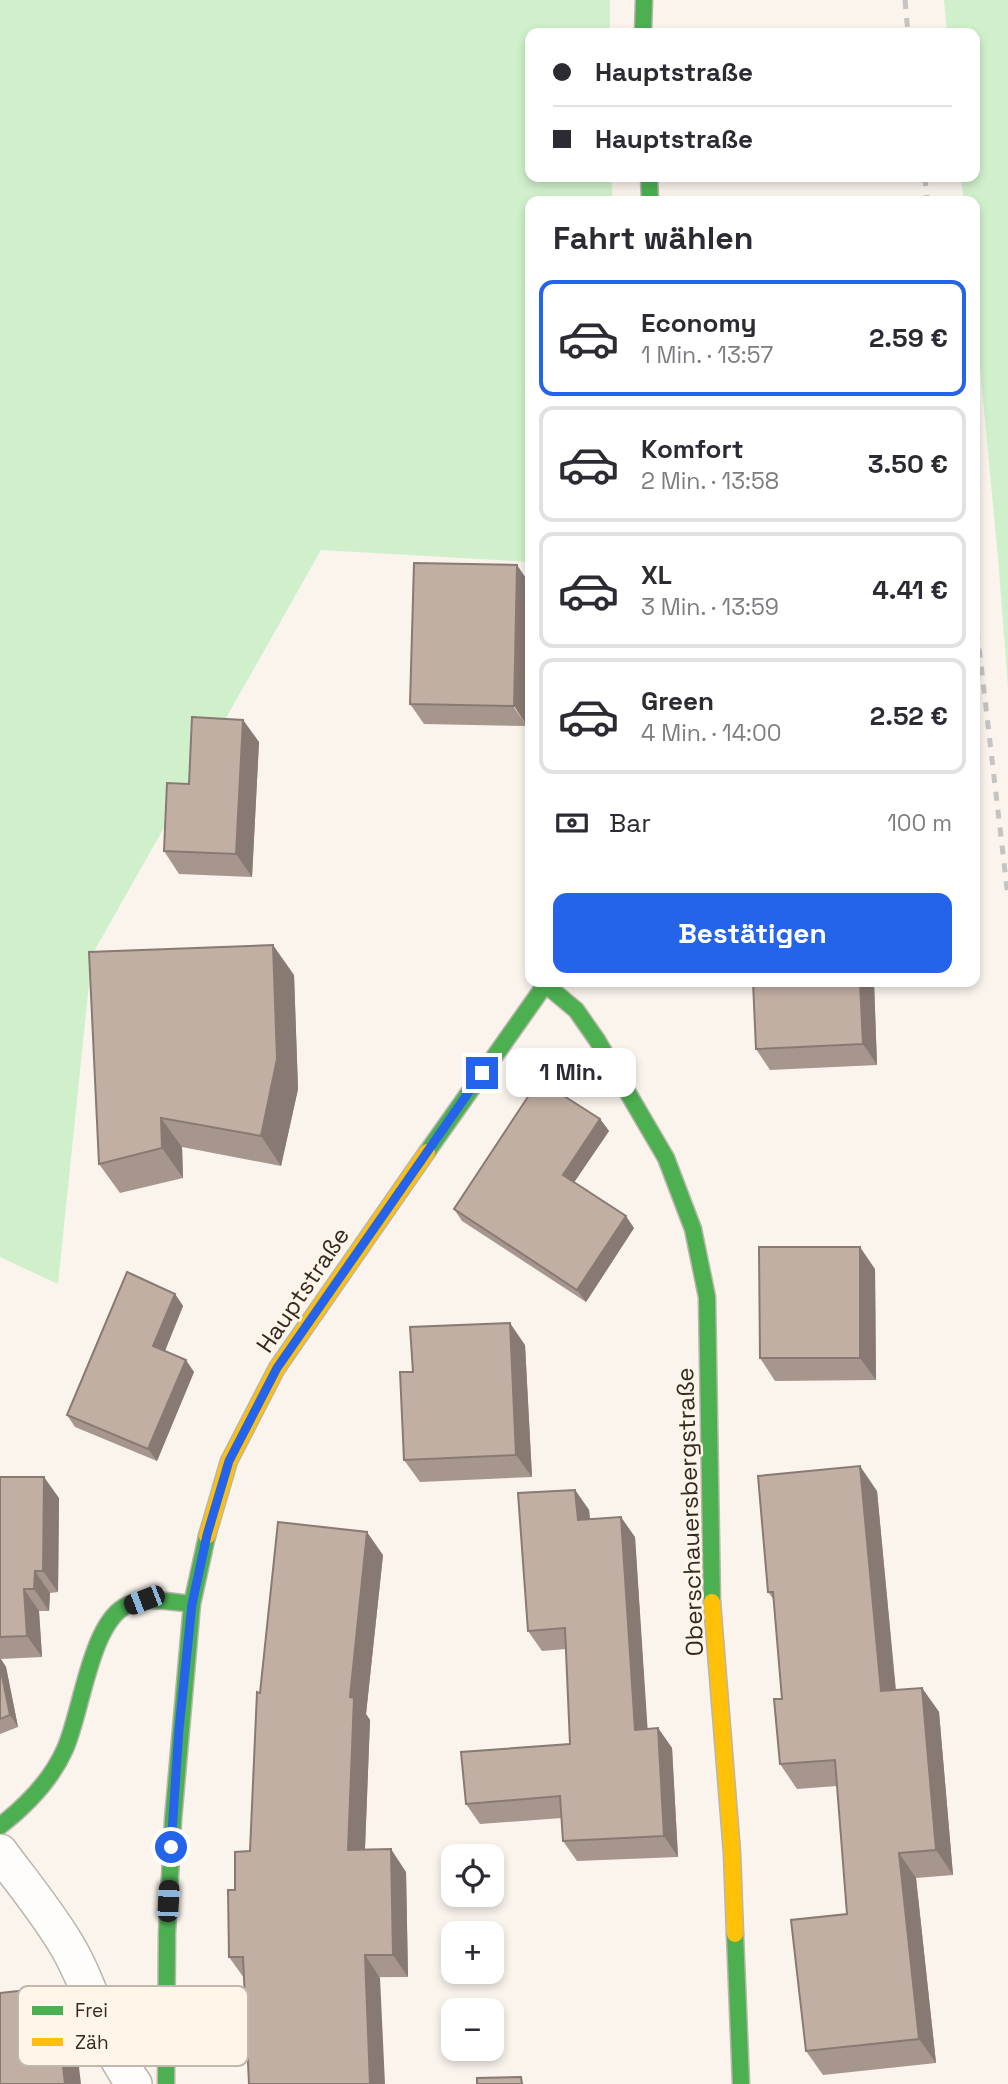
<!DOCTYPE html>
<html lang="de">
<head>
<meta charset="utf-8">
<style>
	:root { --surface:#fff; --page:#f2f2f3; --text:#2b2b33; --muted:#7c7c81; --line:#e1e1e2; --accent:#2563eb }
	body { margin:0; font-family:"Space Grotesk",sans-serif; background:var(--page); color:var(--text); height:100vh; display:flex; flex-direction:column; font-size:26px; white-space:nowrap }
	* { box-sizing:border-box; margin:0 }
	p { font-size:23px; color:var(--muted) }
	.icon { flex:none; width:38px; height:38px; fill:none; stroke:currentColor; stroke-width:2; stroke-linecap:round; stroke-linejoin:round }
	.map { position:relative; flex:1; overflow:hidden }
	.details { position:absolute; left:525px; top:196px; width:455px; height:791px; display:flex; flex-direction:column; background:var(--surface); border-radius:14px; box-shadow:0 4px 10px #0003 }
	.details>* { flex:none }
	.banner { position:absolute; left:525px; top:28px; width:455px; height:154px; border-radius:14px; box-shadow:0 4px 10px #0003; display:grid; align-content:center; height:154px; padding:0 28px; background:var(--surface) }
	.fabs { position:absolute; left:441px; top:1844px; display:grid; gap:14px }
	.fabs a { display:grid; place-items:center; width:63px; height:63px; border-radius:14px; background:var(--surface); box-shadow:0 4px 10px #0003; font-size:35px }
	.end { position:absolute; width:32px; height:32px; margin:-16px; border:9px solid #2563eb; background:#fff; box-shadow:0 0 0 4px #fff }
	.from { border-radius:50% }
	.bubble { position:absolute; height:49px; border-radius:14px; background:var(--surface); box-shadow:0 4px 10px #0003; font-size:23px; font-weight:700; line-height:49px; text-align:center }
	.car { position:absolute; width:21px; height:42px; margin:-21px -10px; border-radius:9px; box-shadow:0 0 5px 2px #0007; background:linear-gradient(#222 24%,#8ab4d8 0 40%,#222 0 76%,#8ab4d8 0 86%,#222 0) }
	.banner b { display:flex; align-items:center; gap:24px; height:66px; font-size:26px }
	.banner b+b { border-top:2px solid var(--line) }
	.banner i { width:18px; height:18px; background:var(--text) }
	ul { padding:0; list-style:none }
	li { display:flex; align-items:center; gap:21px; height:116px; margin:0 14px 10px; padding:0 14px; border:4px solid var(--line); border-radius:14px }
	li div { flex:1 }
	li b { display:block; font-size:26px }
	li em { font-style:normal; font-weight:700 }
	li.current { border-color:var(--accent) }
	li>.icon { width:63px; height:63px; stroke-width:1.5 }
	h2 { padding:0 28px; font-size:32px; line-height:84px }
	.pay { display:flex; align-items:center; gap:18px; height:77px; padding:0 28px; font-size:26px }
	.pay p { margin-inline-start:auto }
	.action { display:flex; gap:14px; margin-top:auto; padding:14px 28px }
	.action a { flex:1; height:80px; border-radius:14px; background:var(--accent); color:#fff; font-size:28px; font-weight:700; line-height:80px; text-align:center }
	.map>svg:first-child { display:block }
</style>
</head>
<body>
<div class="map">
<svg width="1008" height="2084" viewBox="0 0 1008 2084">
	<rect width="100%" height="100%" fill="#faf4ed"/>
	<g fill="#d0f0cb">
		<path d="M0 0H610V33H530V177H611L613 201H530V562L321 550 92 955 58 1284 0 1257Z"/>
		<path d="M944 0H1008V687L998 558 975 315V201H964L961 177H975V33H947Z"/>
	</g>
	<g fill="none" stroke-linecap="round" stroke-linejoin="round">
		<defs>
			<path id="lane" d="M0 1852C22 1882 47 1912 66 1944 93 1988 103 2043 134 2084"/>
			<g id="fast">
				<path d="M643 33 644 0"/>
				<path d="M649 177 650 201"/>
				<path d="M545 984 576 1010 597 1040 666 1158 693 1229 707 1297 712 1602"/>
				<path d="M427 1152 547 982"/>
				<path d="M0 1826C27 1805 51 1781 65 1749 81 1714 90 1627 124 1607 144 1595 170 1602 192 1604"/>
				<path d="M735 1934 741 2084"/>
				<path d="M166 2084 167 1933 173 1820 192 1604 207 1536"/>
			</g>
			<g id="slow">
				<path d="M207 1536 229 1461 277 1368 427 1152"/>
				<path d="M712 1602 732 1853 735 1934"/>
			</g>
		</defs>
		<use href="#lane" stroke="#bbb5ae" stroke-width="38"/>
		<use href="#fast" stroke="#bbb5ae" stroke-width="19"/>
		<use href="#slow" stroke="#bbb5ae" stroke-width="19"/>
		<use href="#lane" stroke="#fefdfc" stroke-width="35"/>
		<use href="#fast" stroke="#4caf50" stroke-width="16"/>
		<use href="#slow" stroke="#ffc107" stroke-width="16"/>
		<g stroke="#c5c4c2" stroke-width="5" stroke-dasharray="9 9" stroke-linecap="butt">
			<path d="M905 0 908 33"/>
			<path d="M925 177 927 201"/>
			<path d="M975 613 1008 897"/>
		</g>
	</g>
	<g fill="#a7968d">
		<path d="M414 563 527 726 424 724 410 704Z"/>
		<path d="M243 720 259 742 252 877 179 874 164 851 189 784Z"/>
		<path d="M294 975 298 1089 281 1166 182 1147 183 1178 120 1193 99 1164Z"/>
		<path d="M753 982H874L877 1065 770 1070 756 1049Z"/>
		<path d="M600 1119 609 1131 574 1182 634 1228 586 1302 462 1221 454 1209Z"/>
		<path d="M875 1269 876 1380 775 1381 760 1358Z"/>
		<path d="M175 1294 183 1306 165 1351 194 1372 157 1461 75 1427 67 1415Z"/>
		<path d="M525 1345 532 1477 420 1482 404 1460Z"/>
		<path d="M0 1477 59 1498 58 1592 50 1593 49 1611H39L42 1657 1 1659 6 1667 18 1727 0 1734Z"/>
		<path d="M575 1490 589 1510 590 1519 635 1537 647 1729 658 1728 672 1748 678 1857 577 1861 563 1841 562 1818 480 1824 466 1804 570 1744 566 1649 542 1651 528 1631Z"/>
		<path d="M877 1491 896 1690 922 1688 939 1712 953 1875 916 1878 936 2063 823 2075 806 2051 847 1914 837 1786 797 1789 780 1764 782 1699 774 1600 768 1592Z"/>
		<path d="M383 1555 366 1714 370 1720 365 1850 406 1872 408 1977 244 1978 229 1957 235 1890 250 1851 260 1693Z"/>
	</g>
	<g fill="#887a73">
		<path d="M517 565 530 584 527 726 514 706Z"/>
		<path d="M243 720 259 742 252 877 236 854Z"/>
		<path d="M273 945 294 975 298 1089 281 1166 261 1136Z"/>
		<path d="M860 982H874L877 1065 863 1044Z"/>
		<path d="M161 1118 182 1147 183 1178 162 1148Z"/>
		<path d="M600 1119 609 1131 571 1187 563 1175Z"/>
		<path d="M626 1216 634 1228 586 1302 577 1290Z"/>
		<path d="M860 1247 875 1269 876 1380 860 1358Z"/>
		<path d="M175 1294 183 1306 162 1358 153 1346Z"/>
		<path d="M510 1323 525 1345 532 1477 516 1455Z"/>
		<path d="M186 1360 194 1372 157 1461 148 1449Z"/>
		<path d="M860 1466 877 1491 898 1716 881 1691Z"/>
		<path d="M44 1477 59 1498 58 1592 43 1571Z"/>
		<path d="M575 1490 589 1510 592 1540 578 1520Z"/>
		<path d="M621 1517 635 1537 649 1750 635 1730Z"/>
		<path d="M367 1532 383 1555 366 1714 370 1720 364 1873 348 1850 350 1697Z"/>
		<path d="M35 1571 50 1593 49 1611 34 1589Z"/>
		<path d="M24 1589 39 1611 42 1657 27 1636Z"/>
		<path d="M0 1658 6 1667 18 1727 10 1715 0 1666Z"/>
		<path d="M922 1688 939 1712 953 1875 936 1850Z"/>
		<path d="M658 1728 672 1748 678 1857 664 1836Z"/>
		<path d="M391 1849 406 1872 408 1977 393 1955Z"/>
		<path d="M899 1853 916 1878 936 2063 919 2039Z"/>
		<path d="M365 1955 380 1978 385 2084H370Z"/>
		<path d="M54 1987 73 2014 81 2084H65Z"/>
	</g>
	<g fill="#c2afa4" stroke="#887a73" stroke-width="2">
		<path d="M414 563 517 565 514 706 410 704Z"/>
		<path d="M192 717 243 720 236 854 164 851 167 783 189 784Z"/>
		<path d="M273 945 277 1059 261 1136 161 1118 162 1148 99 1164 89 952Z"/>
		<path d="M753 982H860L863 1044 756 1049Z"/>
		<path d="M539 1080 600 1119 563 1175 626 1216 577 1290 454 1209Z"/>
		<path d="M759 1247H860V1358H760Z"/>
		<path d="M127 1272 175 1294 153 1346 186 1360 148 1449 67 1415Z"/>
		<path d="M510 1323 516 1455 404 1460 400 1372H413L410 1327Z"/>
		<path d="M860 1466 881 1691 922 1688 936 1850 899 1853 919 2039 806 2051 791 1920 847 1914 835 1760 780 1764 774 1699H782L773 1592H768L758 1476Z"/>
		<path d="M0 1477H44L43 1571H35L34 1589H24L27 1636 0 1637Z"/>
		<path d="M575 1490 578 1520 621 1517 635 1730 658 1728 664 1836 563 1841 560 1796 466 1804 461 1752 570 1744 565 1628 528 1631 518 1493Z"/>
		<path d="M278 1522 367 1532 350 1697 354 1698 348 1850 391 1849 393 1955H365L370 2084H249L243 1957H229L228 1890H235V1852L250 1851 257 1692 260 1693Z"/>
		<path d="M0 1666 10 1715 0 1719Z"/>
		<path d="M54 1987 65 2084H0V1993Z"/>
		<path d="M521 2077 522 2084H477V2078Z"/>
	</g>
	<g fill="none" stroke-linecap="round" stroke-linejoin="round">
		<path stroke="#2563eb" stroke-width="9" d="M171 1847 179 1729 192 1604 207 1535 229 1461 277 1368 482 1073"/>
	</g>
	<g text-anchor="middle" stroke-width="5" stroke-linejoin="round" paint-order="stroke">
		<g font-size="24" fill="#312b23" stroke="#fff5e8">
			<text transform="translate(303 1290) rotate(-56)" y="8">Hauptstraße</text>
			<text transform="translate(690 1512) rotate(-92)" y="8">Oberschauersbergstraße</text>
		</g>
	</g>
	<rect x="18" y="1986" width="230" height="80" rx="10" fill="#fff5e8" stroke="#c1b8ad" stroke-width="2"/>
	<rect x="32" y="2006" width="31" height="9" fill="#4caf50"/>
	<rect x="32" y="2038" width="31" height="8" fill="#ffc107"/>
	<g font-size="19" fill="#312b23">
		<text x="75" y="2017">Frei</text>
		<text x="75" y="2049">Zäh</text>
	</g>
</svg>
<div class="fabs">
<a><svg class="icon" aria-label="locate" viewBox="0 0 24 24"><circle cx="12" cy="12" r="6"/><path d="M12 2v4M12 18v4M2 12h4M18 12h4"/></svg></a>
<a>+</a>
<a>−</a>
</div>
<i class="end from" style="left:171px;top:1847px"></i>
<i class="end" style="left:482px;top:1073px"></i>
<div class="bubble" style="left:506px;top:1048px;width:130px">1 Min.</div>
<i class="car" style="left:144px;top:1600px;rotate:249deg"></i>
<i class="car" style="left:168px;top:1901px;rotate:3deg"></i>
<div class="banner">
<b><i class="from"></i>Hauptstraße</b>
<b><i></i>Hauptstraße</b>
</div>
<section class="details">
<h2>Fahrt wählen</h2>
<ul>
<li class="current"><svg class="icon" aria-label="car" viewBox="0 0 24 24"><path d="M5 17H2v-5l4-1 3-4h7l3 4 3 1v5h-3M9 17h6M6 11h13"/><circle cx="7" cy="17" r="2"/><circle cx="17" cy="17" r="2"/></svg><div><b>Economy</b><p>1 Min. · 13:57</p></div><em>2.59 €</em></li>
<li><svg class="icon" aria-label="car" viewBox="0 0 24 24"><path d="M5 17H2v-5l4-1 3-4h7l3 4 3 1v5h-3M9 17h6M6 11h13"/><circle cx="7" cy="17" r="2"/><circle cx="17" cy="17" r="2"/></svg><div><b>Komfort</b><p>2 Min. · 13:58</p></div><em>3.50 €</em></li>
<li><svg class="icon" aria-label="car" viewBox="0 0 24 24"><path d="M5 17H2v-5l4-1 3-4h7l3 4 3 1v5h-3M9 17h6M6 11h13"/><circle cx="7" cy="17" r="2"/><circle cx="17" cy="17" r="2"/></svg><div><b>XL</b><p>3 Min. · 13:59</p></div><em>4.41 €</em></li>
<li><svg class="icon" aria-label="car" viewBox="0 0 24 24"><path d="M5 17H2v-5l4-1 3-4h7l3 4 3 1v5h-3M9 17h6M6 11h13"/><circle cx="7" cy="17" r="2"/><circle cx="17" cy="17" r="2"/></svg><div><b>Green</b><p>4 Min. · 14:00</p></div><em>2.52 €</em></li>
</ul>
<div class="pay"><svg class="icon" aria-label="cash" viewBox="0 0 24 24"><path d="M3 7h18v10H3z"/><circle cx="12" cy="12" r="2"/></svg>Bar<p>100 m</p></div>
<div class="action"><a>Bestätigen</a></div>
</section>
</div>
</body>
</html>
